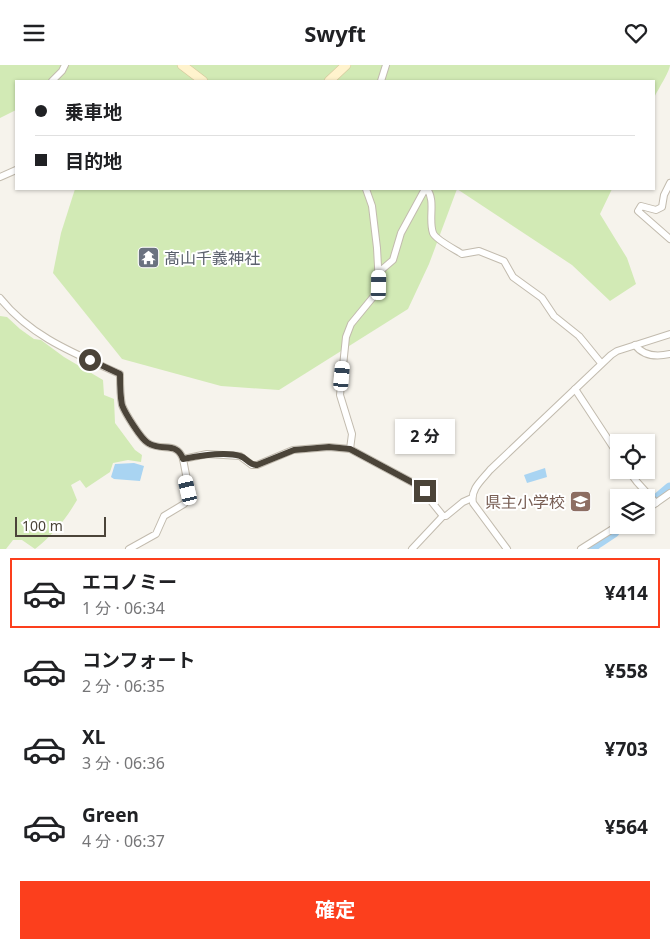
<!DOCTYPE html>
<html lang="ja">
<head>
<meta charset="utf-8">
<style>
	:root { --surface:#fff; --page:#f6f6f6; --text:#202124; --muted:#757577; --line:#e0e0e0; --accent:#fc3f1d }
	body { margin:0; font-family:"Noto Sans","Noto Sans JP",sans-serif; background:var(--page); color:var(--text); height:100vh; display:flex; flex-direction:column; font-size:19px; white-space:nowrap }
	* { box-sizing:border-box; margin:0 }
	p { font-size:16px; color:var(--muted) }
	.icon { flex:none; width:28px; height:28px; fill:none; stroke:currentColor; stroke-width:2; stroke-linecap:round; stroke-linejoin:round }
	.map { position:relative; height:484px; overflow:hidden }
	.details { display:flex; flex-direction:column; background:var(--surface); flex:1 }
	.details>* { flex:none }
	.top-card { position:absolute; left:15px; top:15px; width:640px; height:110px; border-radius:0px; box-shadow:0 1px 4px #0004; display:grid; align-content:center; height:110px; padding:0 20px; background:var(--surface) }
	.controls { position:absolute; left:610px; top:369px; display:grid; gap:10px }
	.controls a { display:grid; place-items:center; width:45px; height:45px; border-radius:0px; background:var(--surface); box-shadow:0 1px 4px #0004; font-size:25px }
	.scale { position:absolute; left:15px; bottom:12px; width:91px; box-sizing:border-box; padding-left:5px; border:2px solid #4b4439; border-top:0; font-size:14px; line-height:18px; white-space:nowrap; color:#4b4439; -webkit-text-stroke:4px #fff; paint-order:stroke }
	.end { position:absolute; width:22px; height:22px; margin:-11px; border:6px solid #4b4439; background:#fff; box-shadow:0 0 0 2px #fff }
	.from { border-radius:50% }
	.bubble { position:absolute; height:35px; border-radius:0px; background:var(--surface); box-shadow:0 1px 4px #0004; font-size:16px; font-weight:700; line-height:35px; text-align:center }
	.car { position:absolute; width:15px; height:30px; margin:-15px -8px; border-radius:6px; box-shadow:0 0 4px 1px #0007; background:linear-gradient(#fff 24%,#345 0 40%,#fff 0 76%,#345 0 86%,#fff 0) }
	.top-card b { display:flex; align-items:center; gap:18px; height:48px; font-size:19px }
	.top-card b+b { border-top:1px solid var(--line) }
	.top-card i { width:12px; height:12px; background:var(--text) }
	ul { padding:9px 0 0; list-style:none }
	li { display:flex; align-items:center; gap:15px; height:70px; margin:0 10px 8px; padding:0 10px; border:2px solid transparent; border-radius:0px }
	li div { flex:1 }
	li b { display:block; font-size:19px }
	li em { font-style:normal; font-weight:700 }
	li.selected { border-color:var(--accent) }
	li>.icon { width:45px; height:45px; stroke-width:1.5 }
	.action { display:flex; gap:10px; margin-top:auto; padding:10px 20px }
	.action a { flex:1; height:58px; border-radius:0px; background:var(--accent); color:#fff; font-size:20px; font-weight:700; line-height:58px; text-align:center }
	header { display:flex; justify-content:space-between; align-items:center; height:65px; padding:0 20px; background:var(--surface); font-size:22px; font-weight:700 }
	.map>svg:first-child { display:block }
</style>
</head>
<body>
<header><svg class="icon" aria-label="menu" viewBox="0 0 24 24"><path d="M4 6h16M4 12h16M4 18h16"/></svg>Swyft<svg class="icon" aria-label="heart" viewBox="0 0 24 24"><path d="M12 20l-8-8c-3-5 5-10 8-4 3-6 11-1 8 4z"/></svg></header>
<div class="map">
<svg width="670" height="484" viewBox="0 0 670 484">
	<rect width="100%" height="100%" fill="#f6f3ec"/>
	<g fill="#d2eab5">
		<path d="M0 0H670C670 6 657 26 654 33V16H16V45L0 53Z"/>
		<path d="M75 124H457L429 199 408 244 279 325 221 321 122 294 53 208 61 168Z"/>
		<path d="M457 124H612L600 149 627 193 636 219 610 236 572 200Z"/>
		<path d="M0 251 7 252 20 264 34 274 41 275 64 292 103 315 104 330 114 334 115 358 135 385 142 390 141 397 128 395 113 398 110 407 86 423 80 415 71 420 77 435C66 454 53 470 35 484L22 475H13L6 484H0Z"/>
	</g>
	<g fill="#a9d4f2">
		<path d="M134 398 144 401 140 416 114 414 111 412 115 399Z"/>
		<path d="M545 403 547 412 527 418 524 410Z"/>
	</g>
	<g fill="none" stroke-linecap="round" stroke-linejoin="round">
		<g stroke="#a9d4f2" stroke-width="11">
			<path d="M657 434 670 423"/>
			<path d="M646 440 651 437"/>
			<path d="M599 477 614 467"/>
			<path d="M588 484 596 479"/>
		</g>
		<defs>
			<g id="street">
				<path d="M52 16 62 6 65 0"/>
				<path d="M381 16 386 0"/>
				<path d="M0 112 16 105"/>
				<path d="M670 118 664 130 662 142 656 145 641 141 638 146 670 174"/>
				<path d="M427 124C436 136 428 154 433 168 436 175 456 185 462 189L479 186 504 196 513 212 542 233 554 251 579 271 601 298"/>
				<path d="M379 207 393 195 401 168 425 124"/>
				<path d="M0 233C31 272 76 289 120 309 120 318 120 330 122 340 125 348 141 374 148 378 162 387 177 376 183 394"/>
				<path d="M635 280C644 292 657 292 670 289"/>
				<path d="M575 324 619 391"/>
				<path d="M350 384 352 369 340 330 346 272 351 259 374 231 379 220 377 183 372 141 366 124"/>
				<path d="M628 405 637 417 656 438"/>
				<path d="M646 445 670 428"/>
				<path d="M129 484 156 469 164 451 184 439 188 433 189 425 183 394 207 389 240 391 252 400H257L293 385 329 382 350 384 419 421 443 451H446L463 437 472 433"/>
				<path d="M412 484 443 451"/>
				<path d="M507 484 473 438C470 424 482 415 490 405L611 290 617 286 670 269"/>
				<path d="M581 484 619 460"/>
			</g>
			<g id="secondary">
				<path d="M182 0 203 16"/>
				<path d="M329 16 346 0"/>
			</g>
		</defs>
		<use href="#street" stroke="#c2bbae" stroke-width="8"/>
		<use href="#secondary" stroke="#d6c79b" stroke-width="10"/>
		<use href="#street" stroke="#fff" stroke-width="6"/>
		<use href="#secondary" stroke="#fff3cd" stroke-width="9"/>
	</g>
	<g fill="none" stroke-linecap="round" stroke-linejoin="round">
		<path stroke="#4b4439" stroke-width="6" d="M90 295 120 309C120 319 120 330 122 340 125 348 141 374 148 378 162 387 177 376 183 394 198 391 224 386 240 391 247 393 249 400 257 400L294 385 329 382 350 384 419 421 425 426"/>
	</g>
	<defs>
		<symbol id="temple-square" viewBox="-11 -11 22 22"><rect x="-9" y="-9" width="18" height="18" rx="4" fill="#6b7280" stroke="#fff"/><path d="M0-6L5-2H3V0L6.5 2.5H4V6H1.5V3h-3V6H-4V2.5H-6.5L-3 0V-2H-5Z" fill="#fff"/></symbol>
		<symbol id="school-square" viewBox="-11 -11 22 22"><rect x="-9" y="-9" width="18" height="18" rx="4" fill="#8d6e63" stroke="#fff"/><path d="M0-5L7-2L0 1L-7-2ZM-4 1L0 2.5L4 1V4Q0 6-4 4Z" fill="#fff"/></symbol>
	</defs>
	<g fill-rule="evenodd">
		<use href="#temple-square" x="136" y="180" width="25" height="25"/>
		<use href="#school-square" x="568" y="424" width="25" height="25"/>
	</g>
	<g text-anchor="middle" stroke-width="4" stroke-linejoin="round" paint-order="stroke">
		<g font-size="16" fill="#5b616d" stroke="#fff" text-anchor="start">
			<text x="164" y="199">髙山千義神社</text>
		</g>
		<g font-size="16" fill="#785e54" stroke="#fff" text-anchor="end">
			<text x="565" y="443">県主小学校</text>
		</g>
	</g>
</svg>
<div class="controls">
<a><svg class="icon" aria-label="locate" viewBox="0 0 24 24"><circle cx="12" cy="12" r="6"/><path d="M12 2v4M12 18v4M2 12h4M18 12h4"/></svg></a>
<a><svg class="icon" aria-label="layers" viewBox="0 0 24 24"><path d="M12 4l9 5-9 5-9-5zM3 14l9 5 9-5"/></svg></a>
</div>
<div class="scale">100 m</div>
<i class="end from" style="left:90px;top:295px"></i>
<i class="end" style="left:425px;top:426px"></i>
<div class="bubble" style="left:395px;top:354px;width:60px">2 分</div>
<i class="car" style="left:379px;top:220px;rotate:1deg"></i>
<i class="car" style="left:342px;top:311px;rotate:5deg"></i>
<i class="car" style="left:188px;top:425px;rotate:347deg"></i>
<div class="top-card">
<b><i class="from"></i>乗車地</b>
<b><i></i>目的地</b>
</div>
</div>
<section class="details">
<ul>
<li class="selected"><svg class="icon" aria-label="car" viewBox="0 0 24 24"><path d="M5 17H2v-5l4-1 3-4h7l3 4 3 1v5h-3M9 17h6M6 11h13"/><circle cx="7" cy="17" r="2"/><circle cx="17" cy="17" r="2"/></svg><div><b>エコノミー</b><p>1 分 · 06:34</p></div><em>¥414</em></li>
<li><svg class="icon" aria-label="car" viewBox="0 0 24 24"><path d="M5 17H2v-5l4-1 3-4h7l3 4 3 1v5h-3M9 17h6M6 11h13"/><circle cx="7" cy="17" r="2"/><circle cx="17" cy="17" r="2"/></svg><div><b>コンフォート</b><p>2 分 · 06:35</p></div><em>¥558</em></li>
<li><svg class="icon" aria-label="car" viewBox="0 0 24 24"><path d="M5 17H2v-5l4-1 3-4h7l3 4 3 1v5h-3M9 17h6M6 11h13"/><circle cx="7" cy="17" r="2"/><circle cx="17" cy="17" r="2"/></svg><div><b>XL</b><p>3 分 · 06:36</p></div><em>¥703</em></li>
<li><svg class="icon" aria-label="car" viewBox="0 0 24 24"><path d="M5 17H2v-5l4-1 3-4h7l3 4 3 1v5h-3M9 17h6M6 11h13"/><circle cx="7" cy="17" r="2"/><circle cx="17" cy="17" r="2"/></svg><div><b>Green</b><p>4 分 · 06:37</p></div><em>¥564</em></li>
</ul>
<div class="action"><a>確定</a></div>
</section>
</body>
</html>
